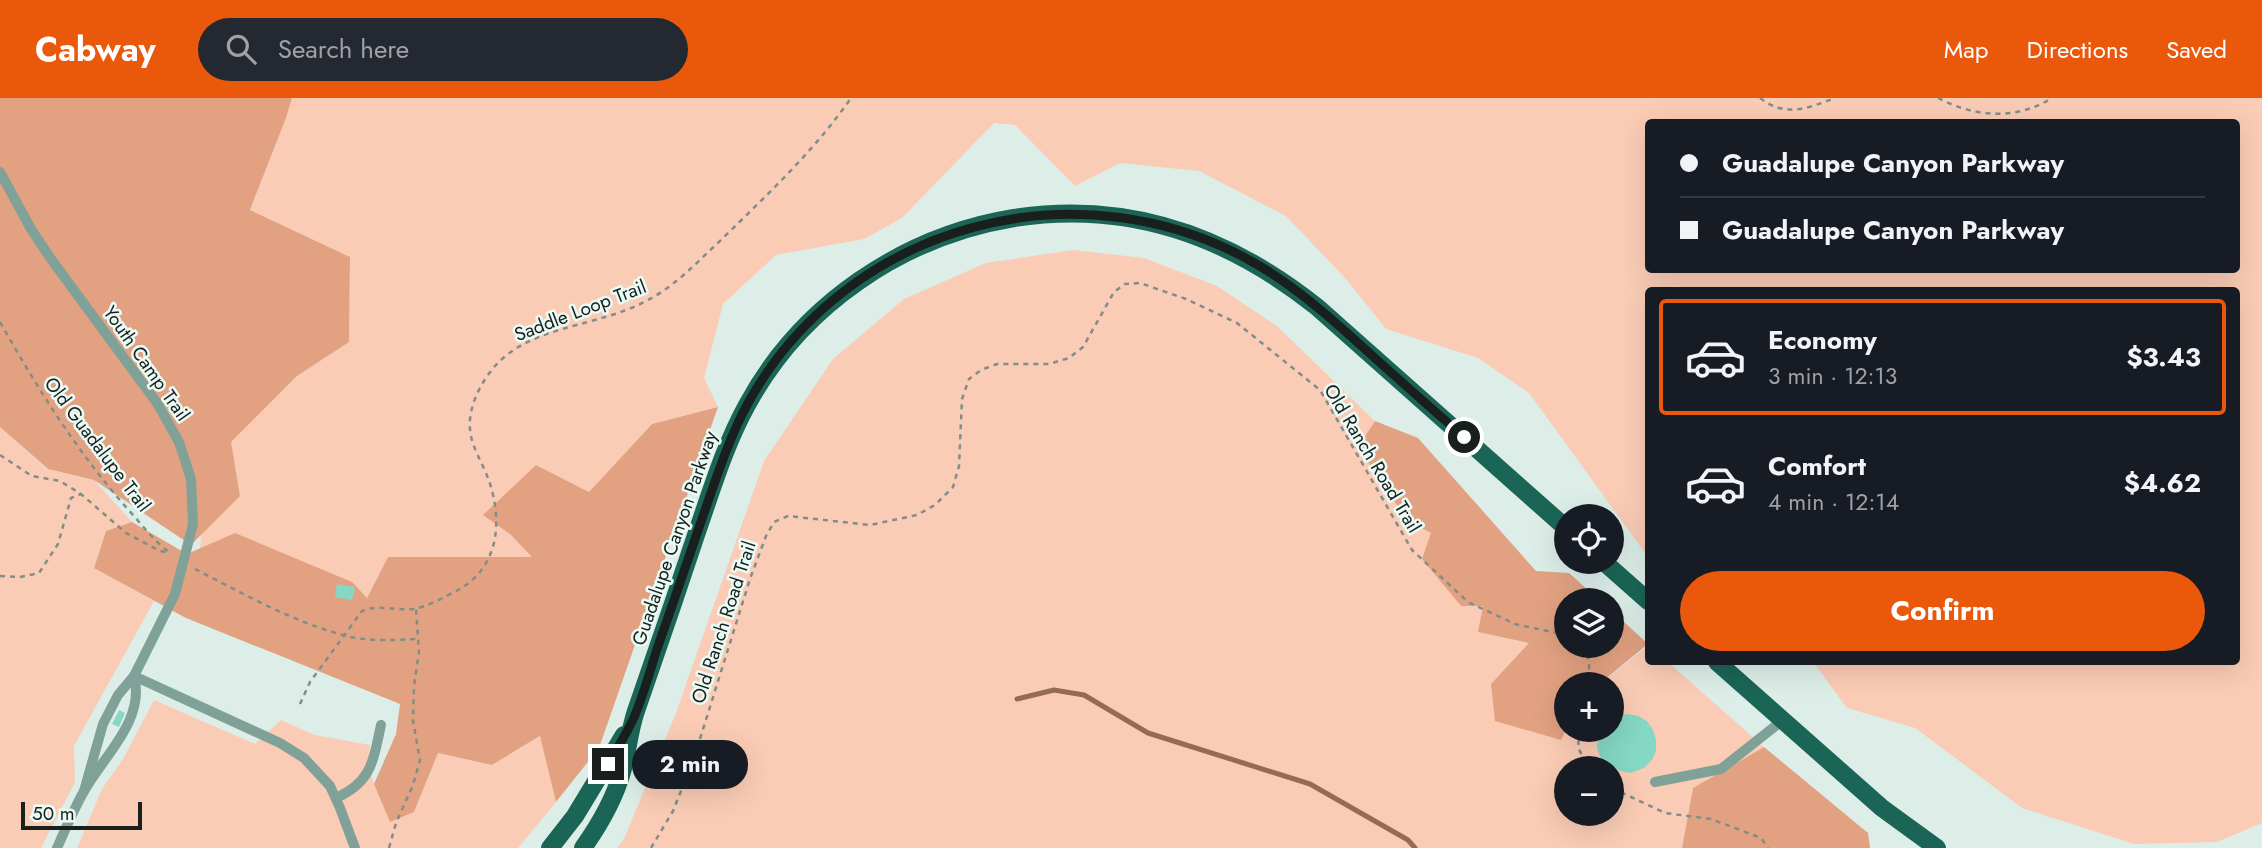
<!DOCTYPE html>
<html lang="en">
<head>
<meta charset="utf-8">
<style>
	:root { --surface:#171b24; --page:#242831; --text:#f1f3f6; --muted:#9ea1a6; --line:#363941; --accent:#ea580c }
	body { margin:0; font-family:Jost,sans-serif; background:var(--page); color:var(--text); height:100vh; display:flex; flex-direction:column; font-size:26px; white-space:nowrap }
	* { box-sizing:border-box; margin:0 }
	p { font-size:23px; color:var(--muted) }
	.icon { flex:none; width:38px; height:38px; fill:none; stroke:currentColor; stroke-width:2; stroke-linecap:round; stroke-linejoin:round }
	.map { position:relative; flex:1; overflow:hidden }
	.drawer { position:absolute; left:1645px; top:189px; width:595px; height:378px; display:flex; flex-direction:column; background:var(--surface); border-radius:7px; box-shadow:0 7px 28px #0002 }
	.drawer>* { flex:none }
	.top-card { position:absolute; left:1645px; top:21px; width:595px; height:154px; border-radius:7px; box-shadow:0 7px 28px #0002; display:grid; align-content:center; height:154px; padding:0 35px; background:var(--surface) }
	.tools { position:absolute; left:1554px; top:406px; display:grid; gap:14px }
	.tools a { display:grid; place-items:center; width:70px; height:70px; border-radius:50%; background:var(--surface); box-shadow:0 7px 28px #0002; font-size:35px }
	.scale { position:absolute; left:21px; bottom:18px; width:121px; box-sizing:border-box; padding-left:7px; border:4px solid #191f1d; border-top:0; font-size:19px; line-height:24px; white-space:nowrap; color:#191f1d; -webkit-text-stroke:5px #eafbf6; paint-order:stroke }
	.end { position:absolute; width:32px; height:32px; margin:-16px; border:9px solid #191f1d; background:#fff; box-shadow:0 0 0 4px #fff }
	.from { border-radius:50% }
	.bubble { position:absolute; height:49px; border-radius:24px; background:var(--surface); box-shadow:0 7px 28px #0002; font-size:23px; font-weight:700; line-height:49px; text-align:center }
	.top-card b { display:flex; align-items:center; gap:24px; height:66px; font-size:26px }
	.top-card b+b { border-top:2px solid var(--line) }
	.top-card i { width:18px; height:18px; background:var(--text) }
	ul { padding:12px 0 0; list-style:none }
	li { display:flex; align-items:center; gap:21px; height:116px; margin:0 14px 10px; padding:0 21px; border:4px solid transparent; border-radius:7px }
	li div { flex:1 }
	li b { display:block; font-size:26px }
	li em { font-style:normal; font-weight:700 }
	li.current { border-color:var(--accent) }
	li>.icon { width:63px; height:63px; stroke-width:1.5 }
	.action { display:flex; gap:14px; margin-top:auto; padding:14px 35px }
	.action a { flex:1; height:80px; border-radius:42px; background:var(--accent); color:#fff; font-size:28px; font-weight:700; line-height:80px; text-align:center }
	header { display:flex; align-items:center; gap:42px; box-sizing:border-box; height:98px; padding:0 35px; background:var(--accent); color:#fff }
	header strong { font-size:33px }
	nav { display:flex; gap:38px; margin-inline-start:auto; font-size:24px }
	.search { width:490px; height:63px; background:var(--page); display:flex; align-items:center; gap:18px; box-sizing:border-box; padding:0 24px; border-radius:38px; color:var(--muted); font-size:26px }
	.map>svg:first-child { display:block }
</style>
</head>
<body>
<header>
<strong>Cabway</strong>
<div class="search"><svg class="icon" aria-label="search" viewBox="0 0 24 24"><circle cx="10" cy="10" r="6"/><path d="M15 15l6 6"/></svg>Search here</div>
<nav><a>Map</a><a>Directions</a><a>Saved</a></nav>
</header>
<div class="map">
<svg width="2262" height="750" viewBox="0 0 2262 750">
	<rect width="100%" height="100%" fill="#ddeee9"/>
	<g fill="#faccb5" fill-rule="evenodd">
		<path d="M292 0H2262V725L2217 744 2134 746 2022 710 1915 630 1847 610 1813 564H2236V192H1648V459L1529 295 1478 260 1386 231 1346 181 1286 118 1199 73 1120 65 1075 88 1015 27 994 25 902 120 864 141 776 157 723 206 704 280 718 309 652 326 589 394 536 367 484 417 511 437 533 459H388L367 500 200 451 201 436 240 398 230 344 297 278 349 244 350 159 250 113 286 20ZM1648 24H2236V172H1648Z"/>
		<path d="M1073 152 1144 160 1217 188 1277 228 1375 323 1358 350 1431 435 1483 508 1530 545 1561 641 1566 632H1612V586H1599L1648 548V564H1668L1764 649 1693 690 1682 750H617L624 741 676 615 764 363 833 261 904 201 986 165ZM1566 670H1612V716H1566Z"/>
		<path d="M0 329 47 371 94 382 132 424 106 433 94 469 154 503 74 648 75 684 41 750H0Z"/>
		<path d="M154 602 255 646 281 622 315 637 370 647 368 670 390 724 414 714 438 655 492 667 541 638 556 704 518 750H77L102 691 123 661Z"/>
	</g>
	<g fill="#e2a282">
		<path d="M0 0H292L286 20 250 112 350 159 349 244 297 278 231 344 240 398 191 447 94 382 48 371 0 329Z"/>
		<path d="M718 309 599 650 556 704 540 638 492 667 438 655 414 714 390 724 374 686 396 636 400 606 186 520 94 470 106 433 132 424 187 456 235 435 352 484 367 500 388 459H532L511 437 483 417 536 367 589 394 652 326Z"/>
		<path d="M1375 323 1418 340 1536 473 1569 475 1599 502H1566V548H1612V513L1648 546 1599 586H1566V632L1561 642 1495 623 1491 586 1529 545 1478 534 1483 508H1461L1422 461 1431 435 1407 422 1358 349Z"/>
		<path d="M1764 649 1868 735 1870 750H1682L1693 690Z"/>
	</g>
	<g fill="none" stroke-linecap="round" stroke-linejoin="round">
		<path stroke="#946b54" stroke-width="5" d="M1017 601 1054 592 1084 597 1148 635 1310 686 1408 742 1415 750"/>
	</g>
	<g fill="#84d8c4">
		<path d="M337 486 355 489 352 502 335 499Z"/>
		<path d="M119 612 125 615 119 629 112 626Z"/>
		<path d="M1627 616 1638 618 1647 623 1653 632 1656 642V653L1652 662 1644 670 1630 675 1610 670 1600 659 1597 649 1600 632H1612V620Z"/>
	</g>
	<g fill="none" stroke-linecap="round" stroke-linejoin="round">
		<g stroke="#818d89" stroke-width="2.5" stroke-dasharray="5 5" stroke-linecap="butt">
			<path d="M1760 0C1786 20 1808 10 1835 0"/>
			<path d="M1938 0C1975 19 2015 23 2052 0"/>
			<path d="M0 224C39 293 81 360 134 418 146 432 157 446 172 456"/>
			<path d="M0 357 32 378 60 383 81 396 126 435 160 453 166 454"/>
			<path d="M195 471C242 495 291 523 343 537 366 544 394 542 418 541"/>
			<path d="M0 478 20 479 39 475 58 446 71 400 81 396"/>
			<path d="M1582 548 1589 562V586"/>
			<path d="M300 606 310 584 362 513C380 506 396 513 414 511 427 509 446 498 458 492 500 469 503 421 488 380 482 364 471 348 470 331 468 309 481 284 495 268 532 227 597 229 644 204 675 189 697 164 722 141 767 97 815 52 851 0"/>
			<path d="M1580 632 1578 649 1588 670"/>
			<path d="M1612 690 1665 715 1711 721 1761 740 1768 750"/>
			<path d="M389 750 396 725 413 687 420 662 413 623 414 588 419 554 416 511"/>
			<path d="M651 750 673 713 694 660 750 481 766 438 774 424 788 418 870 427 917 417 935 407 953 389 959 368 962 301 969 281 981 272 997 266H1049L1069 260 1083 249 1114 194 1125 186 1140 185 1186 201 1237 225 1320 292 1412 452 1468 504 1515 526 1566 537"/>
		</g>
		<g stroke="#80a198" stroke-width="10">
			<path d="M0 74 31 131 51 161 157 305 179 344 191 381 193 426 175 496 134 578 118 597 103 626 84 693"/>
			<path d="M134 578 280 645 304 660 330 688 340 710 355 750"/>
			<path d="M1655 684 1721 671 1783 622"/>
			<path d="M336 700C372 684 373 663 381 627"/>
			<path d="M57 750C65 732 73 713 83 695 102 659 146 623 134 578"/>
		</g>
		<g stroke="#1b6556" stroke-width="18">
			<path d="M1604 464 1648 503"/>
			<path d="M1717 564 1882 710 1937 750"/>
			<path d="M550 750 575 718 624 637"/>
			<path d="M583 750C600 726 614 702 622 674 628 654 629 633 636 613 657 553 677 494 697 434 712 391 725 347 747 307 801 207 903 138 1014 120 1129 102 1228 138 1317 209L1566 430"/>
		</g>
	</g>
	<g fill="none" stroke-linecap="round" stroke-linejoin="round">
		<path stroke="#191f1d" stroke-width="9" d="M608 666C617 650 628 634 635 617 644 595 650 573 657 551 673 506 688 461 704 415 717 378 729 340 748 305 848 124 1081 63 1258 167 1297 190 1332 221 1366 252 1398 281 1431 310 1464 339"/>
	</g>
	<g text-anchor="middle" stroke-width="5" stroke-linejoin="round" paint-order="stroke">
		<g font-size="19" fill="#191f1d" stroke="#eafbf6">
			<text transform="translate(580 212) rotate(-21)" y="7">Saddle Loop Trail</text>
			<text transform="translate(147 265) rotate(55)" y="7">Youth Camp Trail</text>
			<text transform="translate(98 346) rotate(53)" y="7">Old Guadalupe Trail</text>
			<text transform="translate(1373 360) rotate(59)" y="7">Old Ranch Road Trail</text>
			<text transform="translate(674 440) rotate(-71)" y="7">Guadalupe Canyon Parkway</text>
			<text transform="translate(723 524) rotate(-72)" y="7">Old Ranch Road Trail</text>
		</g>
	</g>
</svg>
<div class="tools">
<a><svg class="icon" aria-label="locate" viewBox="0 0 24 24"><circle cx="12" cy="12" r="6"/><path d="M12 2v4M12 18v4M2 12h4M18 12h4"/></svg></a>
<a><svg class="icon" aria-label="layers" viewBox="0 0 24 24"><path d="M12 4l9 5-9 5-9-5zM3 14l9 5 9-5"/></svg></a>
<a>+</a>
<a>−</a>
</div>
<div class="scale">50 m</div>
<i class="end from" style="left:1464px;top:339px"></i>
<i class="end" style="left:608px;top:666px"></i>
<div class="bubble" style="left:632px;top:642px;width:116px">2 min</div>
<div class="top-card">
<b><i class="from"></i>Guadalupe Canyon Parkway</b>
<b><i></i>Guadalupe Canyon Parkway</b>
</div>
<section class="drawer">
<ul>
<li class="current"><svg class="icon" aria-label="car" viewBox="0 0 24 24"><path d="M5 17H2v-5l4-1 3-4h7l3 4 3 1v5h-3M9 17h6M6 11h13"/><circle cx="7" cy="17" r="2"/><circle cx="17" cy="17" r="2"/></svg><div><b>Economy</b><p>3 min · 12:13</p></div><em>$3.43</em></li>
<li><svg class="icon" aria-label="car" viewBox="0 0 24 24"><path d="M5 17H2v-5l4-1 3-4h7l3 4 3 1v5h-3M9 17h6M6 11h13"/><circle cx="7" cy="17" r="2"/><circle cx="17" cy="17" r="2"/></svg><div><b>Comfort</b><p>4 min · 12:14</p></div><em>$4.62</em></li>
</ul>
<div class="action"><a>Confirm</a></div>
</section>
</div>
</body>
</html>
